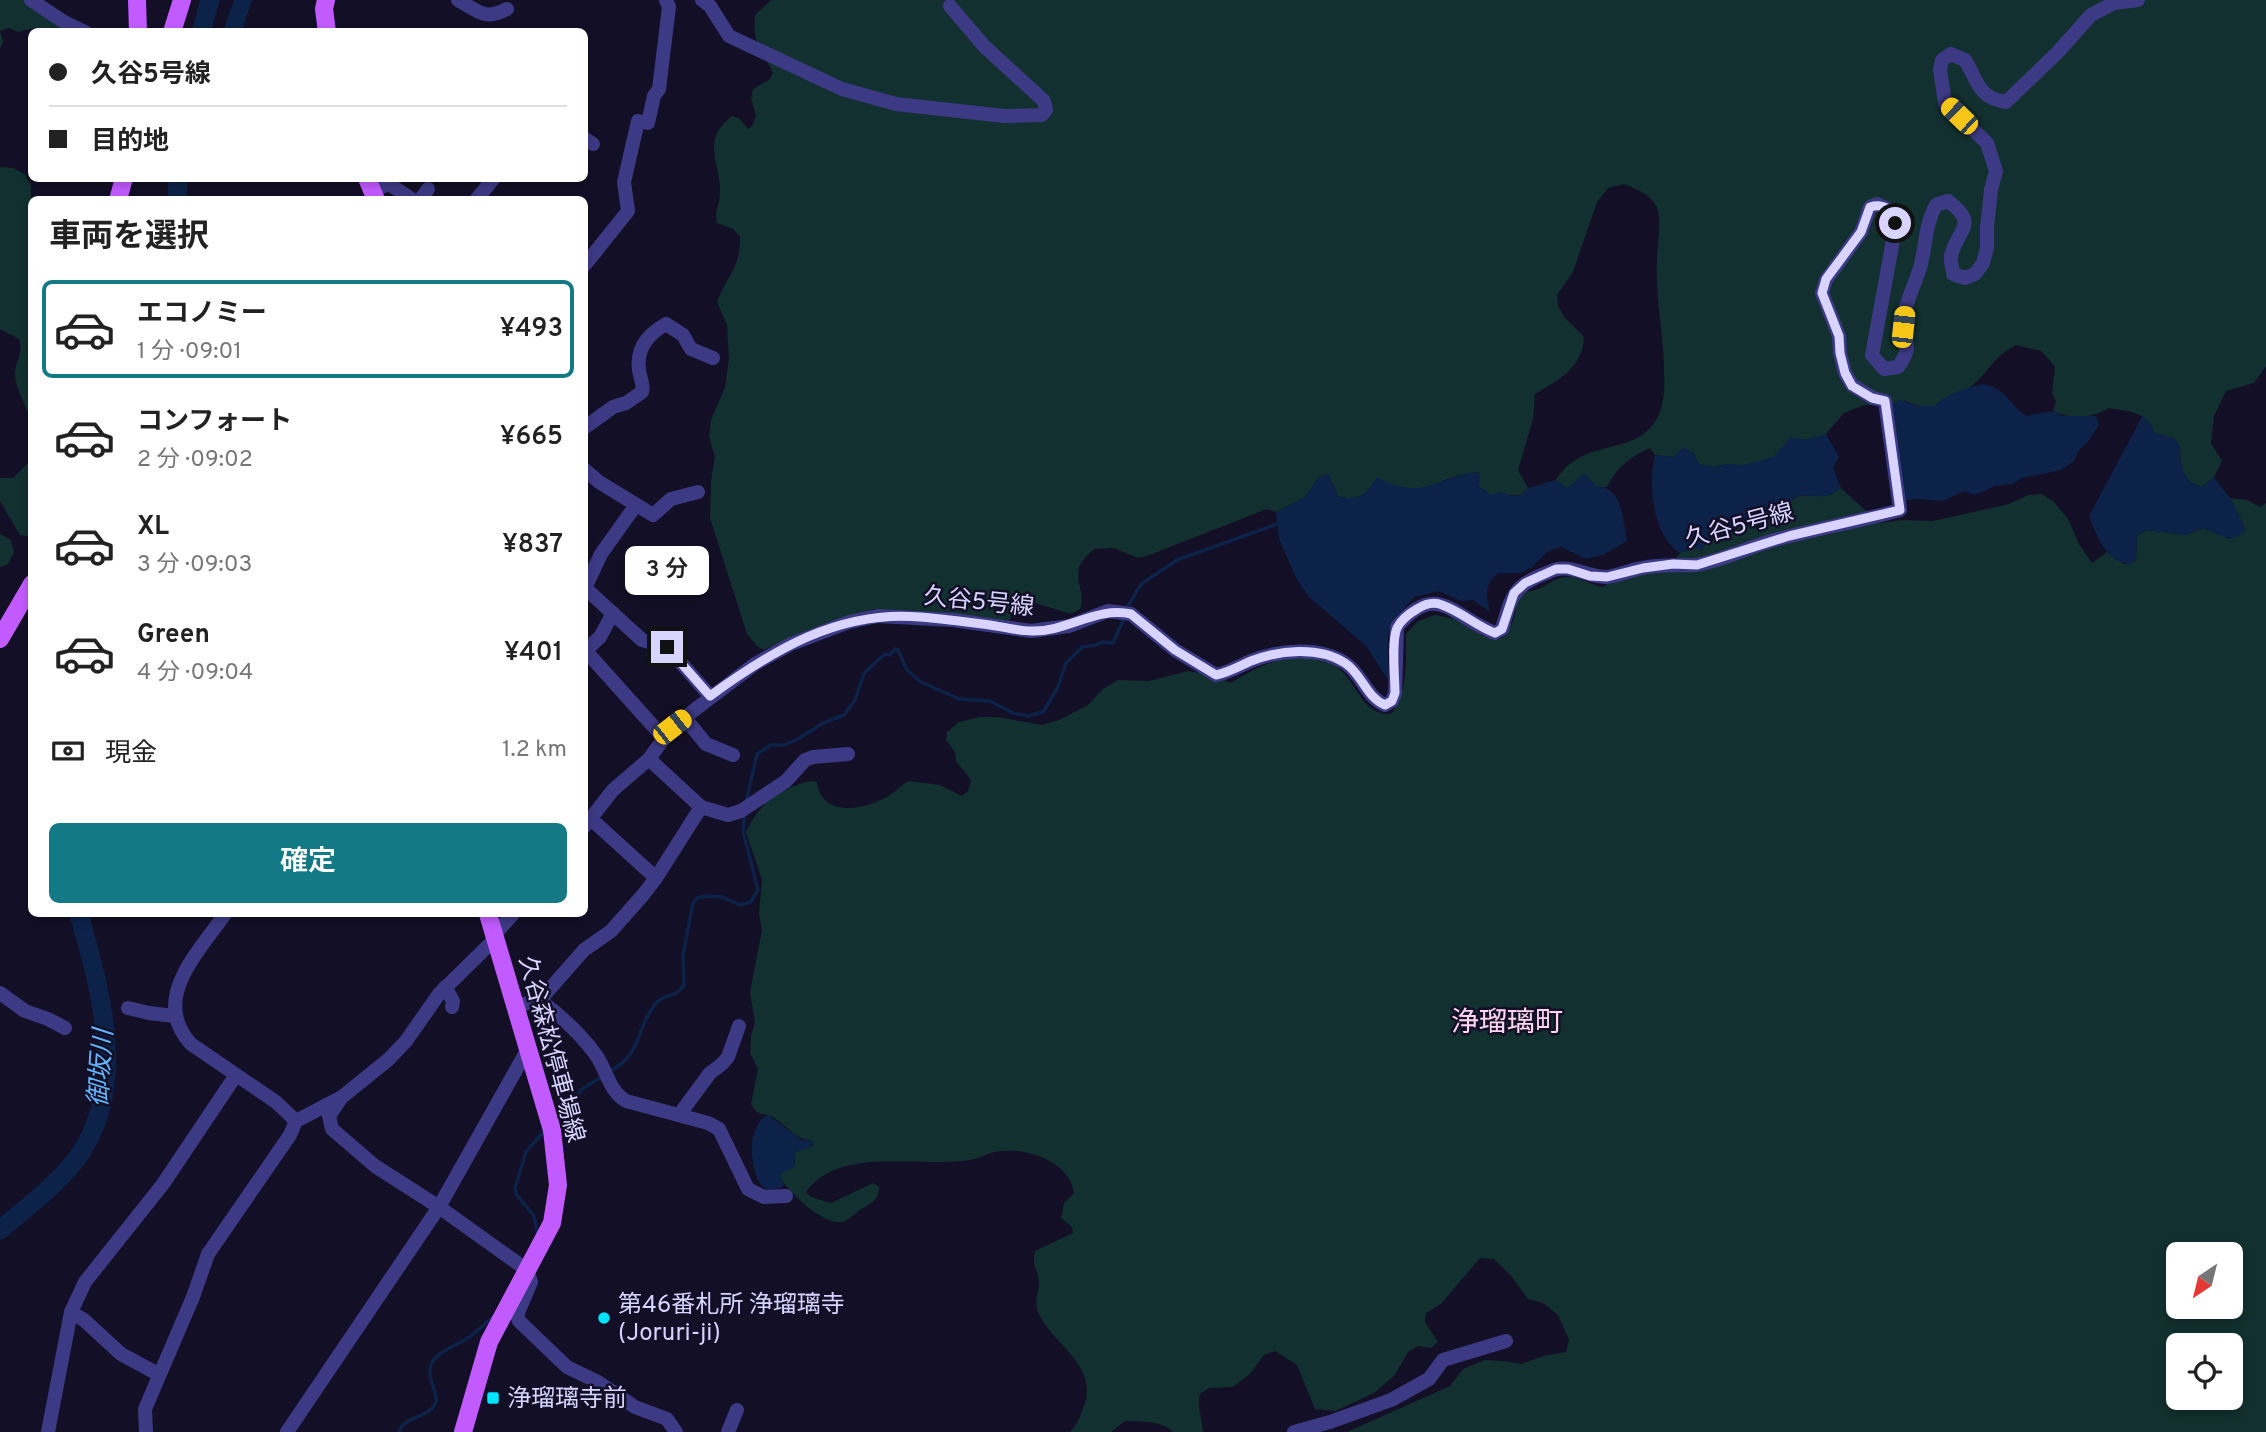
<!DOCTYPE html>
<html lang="ja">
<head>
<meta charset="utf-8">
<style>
	:root { --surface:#fff; --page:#f2f2f2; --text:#222; --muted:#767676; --line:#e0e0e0; --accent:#137a85 }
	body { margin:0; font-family:Overpass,"Noto Sans JP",sans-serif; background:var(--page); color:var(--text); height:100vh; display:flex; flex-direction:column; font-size:26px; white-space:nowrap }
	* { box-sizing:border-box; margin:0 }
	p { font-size:23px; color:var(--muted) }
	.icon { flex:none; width:38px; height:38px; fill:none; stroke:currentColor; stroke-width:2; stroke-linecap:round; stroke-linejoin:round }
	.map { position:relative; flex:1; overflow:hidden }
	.drawer { position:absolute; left:28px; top:196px; width:560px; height:721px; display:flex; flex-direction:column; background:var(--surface); border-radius:10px; box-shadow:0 4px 10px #0003 }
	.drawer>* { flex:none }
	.guide { position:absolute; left:28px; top:28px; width:560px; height:154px; border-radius:10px; box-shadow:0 4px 10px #0003; display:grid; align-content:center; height:154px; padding:0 21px; background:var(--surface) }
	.needle { width:46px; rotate:215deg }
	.tools { position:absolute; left:2166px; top:1242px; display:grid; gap:14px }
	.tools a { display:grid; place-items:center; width:77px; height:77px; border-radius:10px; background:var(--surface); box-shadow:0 4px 10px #0003; font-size:35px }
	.end { position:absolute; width:32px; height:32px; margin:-16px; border:9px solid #d9d4ff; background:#111; box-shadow:0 0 0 4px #111 }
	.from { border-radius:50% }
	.bubble { position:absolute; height:49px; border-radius:10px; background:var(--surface); box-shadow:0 4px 10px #0003; font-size:23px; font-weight:600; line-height:49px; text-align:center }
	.car { position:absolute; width:21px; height:42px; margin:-21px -10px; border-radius:9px; box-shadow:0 0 5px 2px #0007; background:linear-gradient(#f5c518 24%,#345 0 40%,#f5c518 0 76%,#345 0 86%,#f5c518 0) }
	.guide b { display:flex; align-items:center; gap:24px; height:66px; font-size:26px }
	.guide b+b { border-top:2px solid var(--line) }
	.guide i { width:18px; height:18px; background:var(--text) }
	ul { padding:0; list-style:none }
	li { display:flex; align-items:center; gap:21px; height:98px; margin:0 14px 10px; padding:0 7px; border:4px solid transparent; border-radius:10px }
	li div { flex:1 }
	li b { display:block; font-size:26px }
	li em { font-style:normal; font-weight:600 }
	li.selected { border-color:var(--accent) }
	li>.icon { width:63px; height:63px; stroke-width:1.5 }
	h2 { padding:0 21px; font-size:32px; line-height:84px }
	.pay { display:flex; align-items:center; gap:18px; height:77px; padding:0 21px; font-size:26px }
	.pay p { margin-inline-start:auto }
	.button { display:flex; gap:14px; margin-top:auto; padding:14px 21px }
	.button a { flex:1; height:80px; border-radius:10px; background:var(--accent); color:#fff; font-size:28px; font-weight:600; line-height:80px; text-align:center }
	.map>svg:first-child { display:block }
</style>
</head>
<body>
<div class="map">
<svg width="2266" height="1432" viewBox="0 0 2266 1432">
	<rect width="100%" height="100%" fill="#130f26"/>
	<g fill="#12302f" fill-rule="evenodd">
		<path d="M0 0H26L74 31H40L34 28 18 32 9 28 0 31 3 41 0 49Z"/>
		<path d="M771 0H2266V366L2254 383 2226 391 2214 416 2211 443 2222 461 2214 477 2202 487C2182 482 2180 465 2180 446L2173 438 2155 433C2145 411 2131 412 2109 408 2093 418 2071 420 2053 411L2056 401 2052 393 2055 366 2041 351 2016 345C1992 357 1988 374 1970 387 1959 395 1945 395 1935 406H1918L1905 401 1891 405H1864L1844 413 1826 434 1805 440 1791 438 1774 457 1744 466 1729 464 1713 467 1699 464 1693 453 1674 457 1655 455 1650 448C1630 457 1617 467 1607 487L1567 488 1556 480C1583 437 1630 457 1654 423 1664 410 1665 389 1664 372 1664 335 1655 298 1657 260 1657 248 1662 217 1657 208 1650 193 1637 190 1624 184L1608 188 1597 202 1573 272 1557 295 1558 306 1565 318 1584 337C1583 367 1559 380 1535 394L1533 419 1518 470 1528 488 1521 495H1490L1479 486V472C1432 476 1427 503 1376 478 1369 495 1357 502 1338 496L1328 474 1318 478 1305 497 1276 512 1267 509 1152 554 1138 558 1114 548 1094 549C1089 554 1081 561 1079 568 1075 584 1086 593 1080 609L1071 614 1022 599 1015 604 1010 620 1002 625 874 609 817 627 763 650 756 645 747 634 710 518 711 481 715 457 709 436 711 420 725 387 729 359 727 325 717 302C727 275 741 268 740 236L733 229 717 223C714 212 719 206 720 195 722 165 699 141 732 116L739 118 748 129 752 126 756 115 751 98 753 89 769 80 773 73C762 50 752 43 755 15Z"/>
		<path d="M0 167 13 168 25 174 31 186V418C26 409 13 381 15 371 17 359 23 351 19 339L0 329Z"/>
		<path d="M31 460 32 537 20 535 0 501V478H13Z"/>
		<path d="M1841 488 1879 523 1903 520 1933 521 2009 504 2028 495 2042 494 2054 502 2068 519 2079 544 2092 563 2107 552 2124 564H2130L2136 560 2137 536 2147 530 2186 535 2203 528 2230 539 2246 530 2230 498 2247 500 2260 507 2266 503V1432H1347L1450 1386 1463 1369 1485 1360 1504 1361 1521 1364 1543 1356 1566 1352 1569 1340 1558 1315 1543 1303 1528 1299 1512 1277 1494 1259 1480 1258 1441 1304 1426 1313 1425 1322 1438 1342 1431 1348 1418 1346 1408 1352 1395 1375 1374 1393 1335 1411 1315 1409 1297 1365 1275 1351 1264 1355 1250 1374 1233 1387 1209 1388 1200 1394C1197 1408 1202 1418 1203 1432H1173C1161 1420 1141 1422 1125 1421L1111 1432H1070C1078 1424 1081 1414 1085 1403 1096 1363 1053 1345 1039 1314 1033 1303 1039 1294 1039 1282 1038 1268 1031 1267 1035 1251L1073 1233 1072 1227 1061 1218 1064 1203 1074 1193C1071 1171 1050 1158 1028 1153 1019 1150 1000 1150 991 1153 984 1155 977 1159 970 1160 921 1168 839 1145 806 1192L811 1197 831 1203 873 1183 879 1187C879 1201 871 1203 860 1210 854 1214 849 1220 842 1222 823 1225 791 1194 781 1179L780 1174 795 1163V1152L813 1146V1141C796 1140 787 1126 774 1118 763 1111 761 1120 751 1104L758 1069 750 1053 751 1036 755 1022 750 992 762 930 759 914 762 880 746 832C756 810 771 794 795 786 803 783 809 780 817 782 822 819 866 810 890 795 896 791 902 785 908 781L940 785 962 796 968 791 971 780 956 761 955 752 946 740 947 732 959 722 980 717H998L1042 725 1059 720 1088 705 1103 689 1118 680 1149 681 1188 671 1211 675 1231 683C1260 664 1306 643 1338 668 1357 682 1364 719 1392 713 1408 692 1406 660 1406 634L1418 621 1435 615 1459 620 1483 636 1501 639C1513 626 1516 615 1518 597L1525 591C1542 593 1552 576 1569 577 1579 577 1592 585 1603 587L1611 581 1674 560 1680 553 1696 548 1737 528 1749 525 1799 496 1830 495ZM2179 1255H2231V1307H2179ZM2179 1346H2231V1398H2179Z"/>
		<path d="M0 534 11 540 14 552 8 564 0 567Z"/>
	</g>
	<g fill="#0c2248">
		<path d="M234 0H252L242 31 224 28Z"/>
		<path d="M1983 384C2007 389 2008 403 2026 416L2053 411 2062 416H2096L2099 425 2087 443 2079 450 2074 461 2061 470 2023 478 2012 484 1995 486 1975 495 1964 491 1943 501 1916 499 1904 501 1891 405 1899 400 1918 406H1935C1947 393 1966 388 1983 384Z"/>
		<path d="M2143 415 2150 423 2155 433 2173 438 2180 446C2180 465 2182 482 2202 487L2214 477 2230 498 2246 530C2231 545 2221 535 2203 528L2186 535 2147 530 2137 536 2136 560 2131 564C2107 564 2096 535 2089 516Z"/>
		<path d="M1826 434 1839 457 1833 468 1841 488C1838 490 1835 492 1831 494 1812 502 1796 484 1784 513L1737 528 1706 542 1703 551 1696 548 1680 553C1652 536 1648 483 1655 455L1674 457 1683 447 1693 453 1699 464 1713 467 1730 464 1744 465 1774 457 1791 437 1805 440Z"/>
		<path d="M1480 472 1479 486 1490 495 1501 492 1512 496 1521 495 1528 488 1556 480 1567 488 1585 473 1596 486C1624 488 1622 519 1627 541L1603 555 1586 559 1561 547 1547 552 1532 567 1521 573H1498C1484 585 1486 596 1490 612L1473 600 1461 601 1439 591 1414 597 1390 625 1388 640V680L1366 646 1309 597 1296 578 1279 539 1276 512 1305 497 1318 478 1328 474 1338 496C1357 502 1369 495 1376 477 1427 503 1433 476 1480 472Z"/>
		<path d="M768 1115 802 1140 813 1141 814 1144 806 1149 795 1152 794 1167 780 1174 784 1185 781 1188 767 1190C754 1184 751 1156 752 1142 753 1134 757 1127 760 1120Z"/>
	</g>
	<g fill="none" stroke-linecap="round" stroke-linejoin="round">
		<g stroke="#0c2248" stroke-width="3.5">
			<path d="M1127 608 1141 584 1177 560 1280 523"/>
			<path d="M746 802 757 754 771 745H784L798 739 823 723 844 715 855 700 864 673 885 654 890 655 895 649 898 650 907 670 921 682 959 699 990 701 1013 713 1028 716 1043 712 1058 687 1066 663 1082 647 1096 645 1101 642 1113 643 1125 616"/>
			<path d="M609 1072C644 1053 635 1028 656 1003 665 994 677 997 684 985L683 955 693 903 697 898 706 896 722 897 740 905 751 902 758 890 743 831 745 813"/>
			<path d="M556 1119 582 1089 603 1076"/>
			<path d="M538 1235 534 1216 516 1194 515 1188 526 1152 546 1129"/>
			<path d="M399 1432C405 1414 428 1420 436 1402 439 1394 426 1379 431 1365 436 1351 459 1345 471 1336 479 1329 488 1322 496 1314"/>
		</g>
		<g stroke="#0c2248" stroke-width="19">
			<path d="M201 32 210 0"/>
			<path d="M177 200 178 178"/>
			<path d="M0 1230C27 1207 57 1185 78 1157 129 1085 100 990 79 914"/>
		</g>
		<g stroke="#3d3a85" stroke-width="14">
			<path d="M31 0 64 22 85 32"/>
			<path d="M458 0C478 11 485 21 507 9"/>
			<path d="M702 0 710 6 729 36 842 89 896 104 1004 116 1042 115 1046 110 1044 101 984 46 950 6"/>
			<path d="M584 138 593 144"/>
			<path d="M372 191 389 184 413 200"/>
			<path d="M420 200 428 189"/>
			<path d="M476 200 494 178"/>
			<path d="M584 266 628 211 624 182 638 121 648 123 654 96 659 89 669 7 666 0"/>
			<path d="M584 428 613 407 626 403 642 392C644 384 640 378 639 370 636 348 648 334 666 324L683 335 691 349 713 358"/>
			<path d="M584 469 599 482 653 515 671 499 698 492"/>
			<path d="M636 505 601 554 585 588 642 640 667 647 710 696"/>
			<path d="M584 649 663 737"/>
			<path d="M586 650 600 637 613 613"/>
			<path d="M684 717 706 744 733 755"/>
			<path d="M701 807 728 815 741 811 786 781 805 760 813 757 848 754"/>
			<path d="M591 819 656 878"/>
			<path d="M584 827 613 790 649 759 672 727 755 664 791 644 828 630 849 622 878 616 953 620 1031 631 1069 626 1108 611 1131 614 1175 650 1216 675C1230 672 1239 666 1251 661 1279 650 1319 646 1345 663 1362 674 1366 697 1385 705L1392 701 1395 693 1397 627C1437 579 1454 618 1495 633L1502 629C1513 590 1515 585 1554 570 1569 564 1589 577 1606 577 1618 576 1630 570 1642 568 1660 564 1677 566 1695 565 1716 563 1749 547 1771 541 1814 529 1857 522 1900 510L1885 401 1873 398 1852 385 1845 373 1840 353 1839 336 1822 293 1826 280 1861 232 1870 207 1877 204 1894 212V235L1872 355 1884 369 1898 367C1916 343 1901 339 1904 315 1907 299 1915 284 1920 268 1926 247 1925 224 1936 205L1948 201C1980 225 1957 229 1951 256 1950 261 1953 269 1953 274L1965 278 1975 274 1983 263 1987 248V227L1991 190 1996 171 1987 143 1945 103 1940 70 1942 60 1951 54 1965 60C1978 81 1978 98 2006 102L2057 53 2091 15 2114 3 2138 0"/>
			<path d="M225 914C198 953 150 999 191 1044L276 1102 296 1121"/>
			<path d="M445 987 453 1001 452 1007"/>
			<path d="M0 993 25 1011 48 1019 65 1028"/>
			<path d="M540 1000 584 950 611 931 643 895 656 878 701 807 649 759"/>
			<path d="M517 1006 540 1000C561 1016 580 1033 596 1055 607 1071 609 1091 626 1101L708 1123 719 1129 748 1189 764 1197 786 1196"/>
			<path d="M128 1008 149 1013 174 1016"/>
			<path d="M341 1098 329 1116 332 1129 375 1166 439 1207 527 1270 531 1282 517 1315 519 1321 567 1367 598 1382 635 1407 667 1419 676 1432"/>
			<path d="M679 1115 710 1073 722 1064 728 1057 739 1026"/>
			<path d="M158 1374 121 1354 84 1320 71 1312 85 1282 163 1184 236 1075"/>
			<path d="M48 1432 71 1312"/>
			<path d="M146 1432 145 1409 193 1297 208 1254 290 1135 296 1121 342 1097 389 1059 406 1041 439 994 494 940V935L513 914"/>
			<path d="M287 1432 439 1207 529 1047"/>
			<path d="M728 1432 737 1410"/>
			<path d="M1294 1432 1330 1422 1391 1400 1429 1379 1443 1360 1506 1341"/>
		</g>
		<g stroke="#c25bff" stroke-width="18">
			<path d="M137 0 138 32"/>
			<path d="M326 0 324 9 327 32"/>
			<path d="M172 32 182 0"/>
			<path d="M367 178 376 200"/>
			<path d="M118 200 124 178"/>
			<path d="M0 639 32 584"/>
			<path d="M463 1432 489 1342 552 1223 558 1185 552 1130 488 914"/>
		</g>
	</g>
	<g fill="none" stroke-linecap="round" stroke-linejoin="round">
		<path stroke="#d9d4ff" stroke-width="9" d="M667 647 710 696C773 650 839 610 920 617 944 619 967 622 990 625 1004 627 1018 631 1032 631 1067 632 1097 606 1131 614L1175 650 1216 675C1230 672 1239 666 1251 661 1279 650 1319 646 1345 663 1362 674 1366 697 1385 705L1392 701 1395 693C1395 677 1391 642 1397 628 1401 620 1410 613 1417 609 1425 604 1433 601 1442 605 1462 612 1476 626 1495 633L1502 629 1514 593 1525 583 1556 569H1568L1590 576 1607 577 1643 568 1673 564 1697 565 1789 536 1900 510 1885 401 1872 398 1852 386 1845 373 1840 353 1839 336 1822 293 1826 279 1861 232 1870 207C1880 204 1886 207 1894 212L1895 223"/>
	</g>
	<g fill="#00e5ff" stroke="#130f26" stroke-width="2.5">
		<circle cx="604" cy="1318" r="7"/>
		<rect x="486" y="1391" width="14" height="14" rx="3.5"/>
	</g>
	<g text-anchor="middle" stroke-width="5" stroke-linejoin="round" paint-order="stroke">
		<g font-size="24" fill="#d9d4ff" stroke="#130f26">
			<text transform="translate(1739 525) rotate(-15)" y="8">久谷5号線</text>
			<text transform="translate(979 601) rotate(6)" y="8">久谷5号線</text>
			<text transform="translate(552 1049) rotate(75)" y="8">久谷森松停車場線</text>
		</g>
		<g font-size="24" fill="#d9d4ff" stroke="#130f26" text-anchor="start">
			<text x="618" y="1312">第46番札所 浄瑠璃寺<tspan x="618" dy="28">(Joruri-ji)</tspan></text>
			<text x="507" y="1406">浄瑠璃寺前</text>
		</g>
		<g font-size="26" font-style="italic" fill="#62b6ff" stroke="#130f26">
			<text transform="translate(100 1068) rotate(-86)" y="9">御坂川</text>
		</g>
		<g font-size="28" fill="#ffd6f0" stroke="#130f26">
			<text x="1507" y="1031">浄瑠璃町</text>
		</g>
	</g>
</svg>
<div class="tools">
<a><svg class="needle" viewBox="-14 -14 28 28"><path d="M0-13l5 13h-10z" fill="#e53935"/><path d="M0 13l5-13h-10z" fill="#767676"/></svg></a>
<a><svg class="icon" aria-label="locate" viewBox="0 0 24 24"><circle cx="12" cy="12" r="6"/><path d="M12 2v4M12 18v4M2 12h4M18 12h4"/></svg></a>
</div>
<i class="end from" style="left:1895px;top:223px"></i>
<i class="end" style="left:667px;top:647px"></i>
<div class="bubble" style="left:625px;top:546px;width:84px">3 分</div>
<i class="car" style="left:1959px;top:116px;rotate:314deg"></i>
<i class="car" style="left:1903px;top:327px;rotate:6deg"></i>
<i class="car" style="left:672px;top:727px;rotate:52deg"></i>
<div class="guide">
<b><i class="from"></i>久谷5号線</b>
<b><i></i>目的地</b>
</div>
<section class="drawer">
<h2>車両を選択</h2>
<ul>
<li class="selected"><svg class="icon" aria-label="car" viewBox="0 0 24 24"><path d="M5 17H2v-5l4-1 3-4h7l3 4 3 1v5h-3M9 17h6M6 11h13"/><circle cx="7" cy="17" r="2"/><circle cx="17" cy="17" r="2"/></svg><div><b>エコノミー</b><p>1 分 · 09:01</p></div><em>¥493</em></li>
<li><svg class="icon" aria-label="car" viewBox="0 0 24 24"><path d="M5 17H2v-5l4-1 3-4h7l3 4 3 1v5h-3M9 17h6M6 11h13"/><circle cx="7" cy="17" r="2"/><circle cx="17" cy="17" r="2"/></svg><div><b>コンフォート</b><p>2 分 · 09:02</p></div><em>¥665</em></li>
<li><svg class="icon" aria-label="car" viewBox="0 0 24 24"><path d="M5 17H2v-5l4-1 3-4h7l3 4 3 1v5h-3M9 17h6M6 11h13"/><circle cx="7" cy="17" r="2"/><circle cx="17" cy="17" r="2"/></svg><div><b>XL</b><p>3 分 · 09:03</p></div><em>¥837</em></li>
<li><svg class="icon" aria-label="car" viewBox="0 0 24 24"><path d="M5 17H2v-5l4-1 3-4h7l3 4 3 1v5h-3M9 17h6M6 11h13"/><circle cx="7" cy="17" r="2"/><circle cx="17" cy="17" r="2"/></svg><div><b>Green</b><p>4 分 · 09:04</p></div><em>¥401</em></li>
</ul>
<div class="pay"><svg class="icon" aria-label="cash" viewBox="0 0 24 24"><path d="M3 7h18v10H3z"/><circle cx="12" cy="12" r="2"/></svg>現金<p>1.2 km</p></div>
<div class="button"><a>確定</a></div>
</section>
</div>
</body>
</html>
